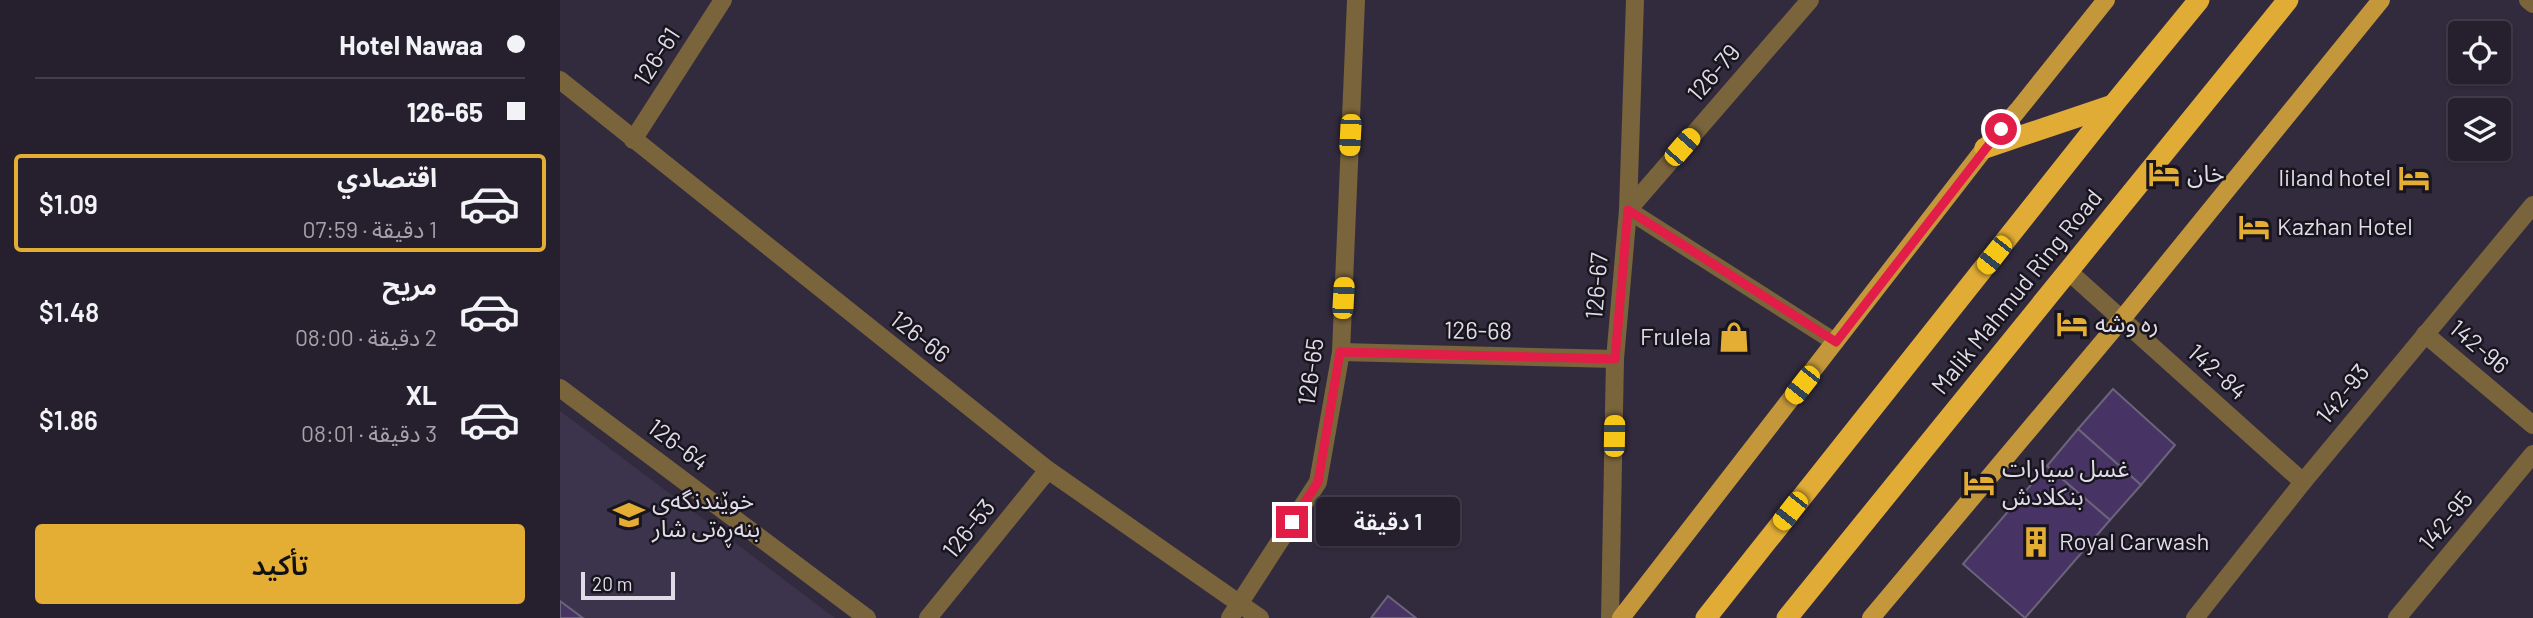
<!DOCTYPE html>
<html lang="ar">
<head>
<meta charset="utf-8">
<style>
	:root { --surface:#26202e; --page:#322d3a; --text:#f1f3f6; --muted:#a4a3aa; --line:#423e4a; --accent:#e4ae35 }
	body { margin:0; font-family:Barlow,"Noto Sans Arabic",sans-serif; background:var(--page); color:var(--text); direction:rtl; height:100vh; display:flex; flex-direction:column; font-size:26px; white-space:nowrap }
	* { box-sizing:border-box; margin:0 }
	p { font-size:23px; color:var(--muted) }
	.icon { flex:none; width:38px; height:38px; fill:none; stroke:currentColor; stroke-width:2; stroke-linecap:round; stroke-linejoin:round }
	.map { position:relative; flex:1; overflow:hidden; direction:ltr }
	.details { display:flex; flex-direction:column; background:var(--surface); width:560px }
	.details>* { flex:none }
	.banner { display:grid; align-content:center; height:154px; padding:0 35px; background:var(--surface) }
	.fabs { position:absolute; left:1888px; top:21px; display:grid; gap:14px }
	.fabs a { display:grid; place-items:center; width:63px; height:63px; border-radius:7px; background:var(--surface); box-shadow:0 2px 5px #0004,0 0 0 2px var(--line); font-size:35px }
	.scale { position:absolute; left:21px; bottom:18px; width:94px; box-sizing:border-box; padding-left:7px; border:4px solid #dfdbe7; border-top:0; font-size:19px; line-height:24px; white-space:nowrap; color:#dfdbe7; -webkit-text-stroke:5px #18151e; paint-order:stroke }
	.end { position:absolute; width:32px; height:32px; margin:-16px; border:9px solid #e11d48; background:#fff; box-shadow:0 0 0 4px #fff }
	.from { border-radius:50% }
	.bubble { position:absolute; height:49px; border-radius:7px; background:var(--surface); box-shadow:0 2px 5px #0004,0 0 0 2px var(--line); font-size:23px; font-weight:600; line-height:49px; text-align:center; direction:rtl }
	.car { position:absolute; width:21px; height:42px; margin:-21px -10px; border-radius:9px; box-shadow:0 0 5px 2px #0007; background:linear-gradient(#f5c518 24%,#345 0 40%,#f5c518 0 76%,#345 0 86%,#f5c518 0) }
	.banner b { display:flex; align-items:center; gap:24px; height:66px; font-size:26px }
	.banner b+b { border-top:2px solid var(--line) }
	.banner i { width:18px; height:18px; background:var(--text) }
	ul { padding:0; list-style:none }
	li { display:flex; align-items:center; gap:21px; height:98px; margin:0 14px 10px; padding:0 21px; border:4px solid transparent; border-radius:7px }
	li div { flex:1 }
	li b { display:block; font-size:26px }
	li em { font-style:normal; font-weight:600 }
	li.current { border-color:var(--accent) }
	li>.icon { width:63px; height:63px; stroke-width:1.5 }
	.button { display:flex; gap:14px; margin-top:auto; padding:14px 35px }
	.button a { flex:1; height:80px; border-radius:7px; background:var(--accent); color:#111; font-size:28px; font-weight:600; line-height:80px; text-align:center }
	main { display:flex; flex:1; min-height:0 }
	.map>svg:first-child { display:block }
</style>
</head>
<body>
<main>
<div class="map">
<svg width="1973" height="618" viewBox="0 0 1973 618">
	<rect width="100%" height="100%" fill="#322b3e"/>
	<path fill="#3c334c" d="M0 411 275 618H0Z"/>
	<g fill="#473464" stroke="#6b647a" stroke-width="2">
		<path d="M1174 327 1184 335 1175 347 1164 339Z"/>
		<path d="M1553 389 1615 445 1581 485 1518 429Z"/>
		<path d="M1518 429 1581 485 1550 520 1487 466Z"/>
		<path d="M1487 466 1550 520 1465 618 1403 564Z"/>
		<path d="M828 596 856 618H811Z"/>
		<path d="M0 601 23 618H0Z"/>
	</g>
	<g fill="none" stroke-linecap="round" stroke-linejoin="round">
		<g stroke="#7a643b" stroke-width="18">
			<path d="M1250 0 1068 210 1275 342"/>
			<path d="M1968 0 1973 4"/>
			<path d="M0 80 488 470 700 618"/>
			<path d="M73 140 163 0"/>
			<path d="M1508 271 1743 482"/>
			<path d="M1865 334 1973 425"/>
			<path d="M781 352 1055 359"/>
			<path d="M0 388 307 618"/>
			<path d="M368 618 488 470"/>
			<path d="M670 618 758 482 781 352 796 0"/>
			<path d="M1050 618 1055 359 1068 210 1075 0"/>
			<path d="M1635 618 1743 482 1973 205"/>
			<path d="M1837 618 1973 454"/>
		</g>
		<g stroke="#c4983a" stroke-width="18">
			<path d="M1061 618 1425 148 1458 110 1546 0"/>
			<path d="M1311 618 1562 319 1821 0"/>
		</g>
		<g stroke="#e1ac35" stroke-width="21">
			<path d="M1425 148 1553 105"/>
			<path d="M1146 618 1553 105 1639 0"/>
			<path d="M1227 618 1728 0"/>
		</g>
	</g>
	<g fill="none" stroke-linecap="round" stroke-linejoin="round">
		<path stroke="#e11d48" stroke-width="9" d="M732 522 758 482 780 352 1055 359 1068 210 1276 342 1441 129"/>
	</g>
	<defs>
		<symbol id="hotel-bare" viewBox="-9 -9 18 18"><path d="M-6-4.5h1.5V1H6V5H4.5V3h-9V5H-6ZM-4 0a1.8 1.8 0 1 1 3.6 0ZM.5 0V-2.5h3Q6-2.5 6 0Z" fill="#e4ae35" stroke="#18151e" stroke-width="2.5" paint-order="stroke"/></symbol>
		<symbol id="shop-bare" viewBox="-9 -9 18 18"><path d="M-5-2.5h2.3a2.7 3.5 0 0 1 5.4 0H5L5.5 6h-11ZM-1.5-2.5h3a1.5 2.3 0 0 0-3 0Z" fill="#e4ae35" stroke="#18151e" stroke-width="2.5" paint-order="stroke"/></symbol>
		<symbol id="school-bare" viewBox="-9 -9 18 18"><path d="M0-5L7-2L0 1L-7-2ZM-4 1L0 2.5L4 1V4Q0 6-4 4Z" fill="#e4ae35" stroke="#18151e" stroke-width="2.5" paint-order="stroke"/></symbol>
		<symbol id="building-bare" viewBox="-9 -9 18 18"><path d="M-4-6H4V6H1V3H-1V6H-4ZM-2.5-4.3h1.7v1.8h-1.7ZM.8-4.3h1.7v1.8H.8ZM-2.5-1h1.7V.8h-1.7ZM.8-1h1.7V.8H.8Z" fill="#e4ae35" stroke="#18151e" stroke-width="2.5" paint-order="stroke"/></symbol>
	</defs>
	<g fill-rule="evenodd">
		<use href="#hotel-bare" x="1582" y="152" width="44" height="44"/>
		<use href="#hotel-bare" x="1832" y="156" width="44" height="44"/>
		<use href="#hotel-bare" x="1672" y="205" width="44" height="44"/>
		<use href="#hotel-bare" x="1490" y="302" width="44" height="44"/>
		<use href="#shop-bare" x="1152" y="315" width="44" height="44"/>
		<use href="#hotel-bare" x="1397" y="461" width="44" height="44"/>
		<use href="#school-bare" x="47" y="493" width="44" height="44"/>
		<use href="#building-bare" x="1454" y="520" width="44" height="44"/>
	</g>
	<g text-anchor="middle" stroke-width="5" stroke-linejoin="round" paint-order="stroke">
		<g font-size="24" fill="#dfdbe7" stroke="#18151e">
			<text transform="translate(97 57) rotate(-57)" y="8">126-61</text>
			<text transform="translate(1154 73) rotate(-49)" y="8">126-79</text>
			<text transform="translate(1037 286) rotate(-85)" y="8">126-67</text>
			<text transform="translate(1457 292) rotate(-51)" y="8">Malik Mahmud Ring Road</text>
			<text transform="translate(918 331) rotate(1)" y="8">126-68</text>
			<text transform="translate(360 337) rotate(38)" y="8">126-66</text>
			<text transform="translate(1919 347) rotate(40)" y="8">142-96</text>
			<text transform="translate(751 372) rotate(-82)" y="8">126-65</text>
			<text transform="translate(1657 372) rotate(42)" y="8">142-84</text>
			<text transform="translate(1783 394) rotate(-51)" y="8">142-93</text>
			<text transform="translate(118 445) rotate(37)" y="8">126-64</text>
			<text transform="translate(1886 521) rotate(-50)" y="8">142-95</text>
			<text transform="translate(409 529) rotate(-51)" y="8">126-53</text>
		</g>
		<g font-size="24" fill="#dfdbe7" stroke="#18151e" text-anchor="start">
			<text x="1627" y="182">خان</text>
			<text x="1831" y="186" text-anchor="end">liland hotel</text>
			<text x="1717" y="235">Kazhan Hotel</text>
			<text x="1535" y="332">ره وشه</text>
			<text x="1151" y="345" text-anchor="end">Frulela</text>
			<text x="1442" y="477">غسل سيارات<tspan x="1442" dy="28">بنكلادش</tspan></text>
			<text x="92" y="509">خوێندنگەی<tspan x="92" dy="28">بنەڕەتی شار</tspan></text>
			<text x="1499" y="550">Royal Carwash</text>
		</g>
	</g>
</svg>
<div class="fabs">
<a><svg class="icon" aria-label="locate" viewBox="0 0 24 24"><circle cx="12" cy="12" r="6"/><path d="M12 2v4M12 18v4M2 12h4M18 12h4"/></svg></a>
<a><svg class="icon" aria-label="layers" viewBox="0 0 24 24"><path d="M12 4l9 5-9 5-9-5zM3 14l9 5 9-5"/></svg></a>
</div>
<div class="scale">20 m</div>
<i class="end from" style="left:1441px;top:129px"></i>
<i class="end" style="left:732px;top:522px"></i>
<div class="bubble" style="left:756px;top:497px;width:144px">1 دقيقة</div>
<i class="car" style="left:790px;top:135px;rotate:183deg"></i>
<i class="car" style="left:1122px;top:147px;rotate:41deg"></i>
<i class="car" style="left:1434px;top:255px;rotate:218deg"></i>
<i class="car" style="left:783px;top:298px;rotate:3deg"></i>
<i class="car" style="left:1242px;top:385px;rotate:218deg"></i>
<i class="car" style="left:1054px;top:436px;rotate:1deg"></i>
<i class="car" style="left:1230px;top:511px;rotate:218deg"></i>
</div>
<section class="details">
<div class="banner">
<b><i class="from"></i>Hotel Nawaa</b>
<b><i></i>126-65</b>
</div>
<ul>
<li class="current"><svg class="icon" aria-label="car" viewBox="0 0 24 24"><path d="M5 17H2v-5l4-1 3-4h7l3 4 3 1v5h-3M9 17h6M6 11h13"/><circle cx="7" cy="17" r="2"/><circle cx="17" cy="17" r="2"/></svg><div><b>اقتصادي</b><p>1 دقيقة · 07:59</p></div><em>$1.09</em></li>
<li><svg class="icon" aria-label="car" viewBox="0 0 24 24"><path d="M5 17H2v-5l4-1 3-4h7l3 4 3 1v5h-3M9 17h6M6 11h13"/><circle cx="7" cy="17" r="2"/><circle cx="17" cy="17" r="2"/></svg><div><b>مريح</b><p>2 دقيقة · 08:00</p></div><em>$1.48</em></li>
<li><svg class="icon" aria-label="car" viewBox="0 0 24 24"><path d="M5 17H2v-5l4-1 3-4h7l3 4 3 1v5h-3M9 17h6M6 11h13"/><circle cx="7" cy="17" r="2"/><circle cx="17" cy="17" r="2"/></svg><div><b>XL</b><p>3 دقيقة · 08:01</p></div><em>$1.86</em></li>
</ul>
<div class="button"><a>تأكيد</a></div>
</section>
</main>
</body>
</html>
